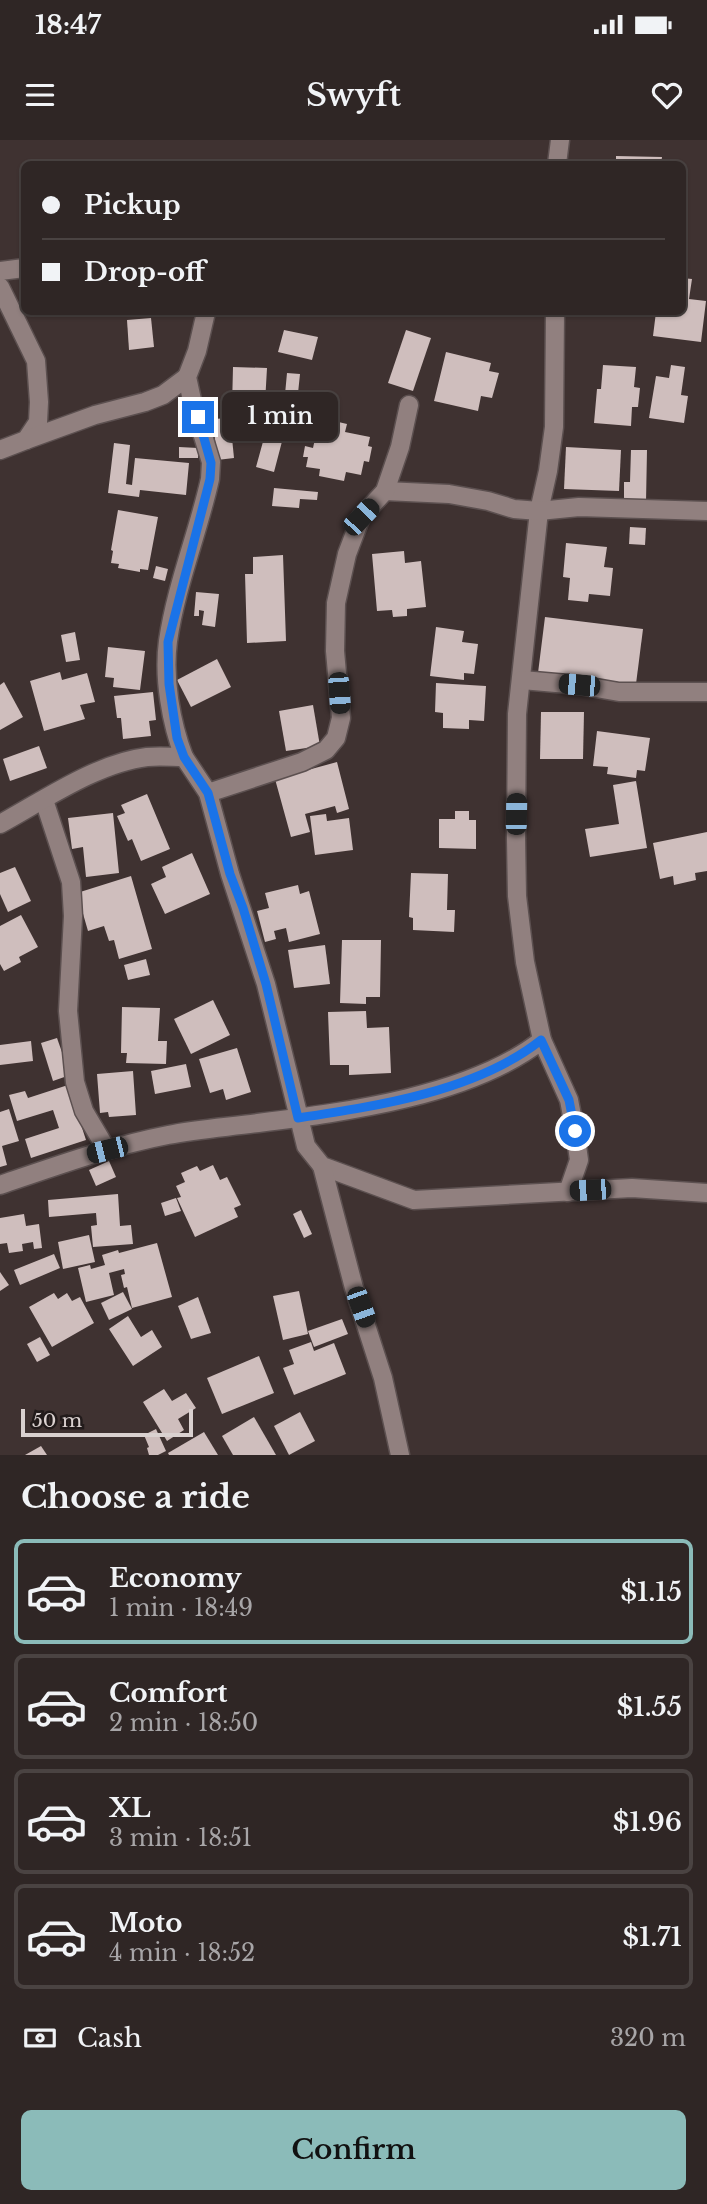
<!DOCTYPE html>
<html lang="en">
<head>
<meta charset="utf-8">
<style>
	:root { --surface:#2f2625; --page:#3b3232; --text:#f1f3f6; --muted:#a7a5a7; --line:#4a4342; --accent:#8bbbb9 }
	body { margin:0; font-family:"Libre Baskerville",serif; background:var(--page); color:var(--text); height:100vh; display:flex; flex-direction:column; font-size:26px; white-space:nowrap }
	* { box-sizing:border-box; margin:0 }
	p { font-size:23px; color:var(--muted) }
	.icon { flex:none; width:38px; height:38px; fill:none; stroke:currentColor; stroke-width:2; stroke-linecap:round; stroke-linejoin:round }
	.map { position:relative; height:1315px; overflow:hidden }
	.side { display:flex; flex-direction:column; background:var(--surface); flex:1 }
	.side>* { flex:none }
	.top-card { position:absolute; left:21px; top:21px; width:665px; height:154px; border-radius:10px; box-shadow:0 2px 5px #0004,0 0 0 2px var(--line); display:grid; align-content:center; height:154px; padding:0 21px; background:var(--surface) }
	.scale { position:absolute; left:21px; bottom:18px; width:172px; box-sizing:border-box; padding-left:7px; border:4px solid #dad1d0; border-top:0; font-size:19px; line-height:24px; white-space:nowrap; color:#dad1d0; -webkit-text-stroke:5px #221b1b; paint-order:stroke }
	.end { position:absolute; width:32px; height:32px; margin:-16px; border:9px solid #1a73e8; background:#fff; box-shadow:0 0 0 4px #fff }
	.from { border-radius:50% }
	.bubble { position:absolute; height:49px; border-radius:10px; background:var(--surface); box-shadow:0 2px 5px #0004,0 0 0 2px var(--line); font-size:23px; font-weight:600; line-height:49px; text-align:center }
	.car { position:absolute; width:21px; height:42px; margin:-21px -10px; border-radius:9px; box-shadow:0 0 5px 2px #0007; background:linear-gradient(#222 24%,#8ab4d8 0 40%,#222 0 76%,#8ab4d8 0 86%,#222 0) }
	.top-card b { display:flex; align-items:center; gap:24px; height:66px; font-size:26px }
	.top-card b+b { border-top:2px solid var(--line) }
	.top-card i { width:18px; height:18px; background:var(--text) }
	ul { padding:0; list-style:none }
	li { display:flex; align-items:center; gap:21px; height:105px; margin:0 14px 10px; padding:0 7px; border:4px solid var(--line); border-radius:10px }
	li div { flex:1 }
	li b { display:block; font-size:26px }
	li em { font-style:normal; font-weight:600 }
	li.current { border-color:var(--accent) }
	li>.icon { width:63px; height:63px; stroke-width:1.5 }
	h2 { padding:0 21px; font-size:32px; line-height:84px }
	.pay { display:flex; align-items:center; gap:18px; height:77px; padding:0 21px; font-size:26px }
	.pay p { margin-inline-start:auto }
	.cta { display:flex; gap:14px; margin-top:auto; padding:14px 21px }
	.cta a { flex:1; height:80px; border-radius:10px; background:var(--accent); color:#111; font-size:28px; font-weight:600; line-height:80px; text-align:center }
	.status { display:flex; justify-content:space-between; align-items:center; height:49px; padding:0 35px; background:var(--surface); direction:ltr }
	.status svg { height:19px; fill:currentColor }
	header { display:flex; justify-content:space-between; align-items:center; height:91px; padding:0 21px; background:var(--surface); font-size:32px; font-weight:600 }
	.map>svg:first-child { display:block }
</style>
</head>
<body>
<div class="status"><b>18:47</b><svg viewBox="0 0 49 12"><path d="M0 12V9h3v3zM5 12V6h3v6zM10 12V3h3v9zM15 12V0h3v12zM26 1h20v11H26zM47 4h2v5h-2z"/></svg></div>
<header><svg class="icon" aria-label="menu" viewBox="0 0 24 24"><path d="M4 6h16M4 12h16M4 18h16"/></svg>Swyft<svg class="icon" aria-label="heart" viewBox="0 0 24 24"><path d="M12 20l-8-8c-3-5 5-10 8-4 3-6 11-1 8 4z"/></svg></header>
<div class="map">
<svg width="707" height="1315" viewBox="0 0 707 1315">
	<rect width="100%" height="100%" fill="#3f3231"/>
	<g fill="#cfbebd">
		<path d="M616 16 662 17 661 24H616Z"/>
		<path d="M682 138 692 139 689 159 706 161 701 202 653 196 656 172H682Z"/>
		<path d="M151 178 154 207 129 210 127 180Z"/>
		<path d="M284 190 318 197 312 220 278 212Z"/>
		<path d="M406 190 431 198 413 251 388 243Z"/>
		<path d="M446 212 491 223 489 231 499 233 492 258 481 256 478 271 434 261Z"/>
		<path d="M603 225 636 227 634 247 640 248 638 267H632L631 286 594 283 597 249H601Z"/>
		<path d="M671 225 685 227 681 255 688 256 684 283 649 278 656 236 669 238Z"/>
		<path d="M233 227 267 228 265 263H250V267H232Z"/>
		<path d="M287 233 300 234 295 282 274 280 275 264 284 265Z"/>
		<path d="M230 278 234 318 217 320 213 279Z"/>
		<path d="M330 280 347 284 345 292 370 297 368 306 372 307 369 322 364 321 361 335 346 332 344 341 319 336 320 329 306 327 308 317H303L305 306 313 308 316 294 327 296Z"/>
		<path d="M258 283 285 290 274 332 256 327 264 298 255 296Z"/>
		<path d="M114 303 130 305 126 344 132 345 135 318 189 323 186 355 140 350 139 357 108 353Z"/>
		<path d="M179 307 198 308V318H179Z"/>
		<path d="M566 307 621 310 619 351 564 349Z"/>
		<path d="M631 310H647L646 362 624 361V342H630Z"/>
		<path d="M274 348 318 352 317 360 300 359 299 368 272 366Z"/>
		<path d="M118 370 158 377 148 430 140 429V432L118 428 119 424 111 423 113 411 111 410Z"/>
		<path d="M630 387 646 388 645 405 629 404Z"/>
		<path d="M566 403 607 407 604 427 613 428 610 456 589 454 588 462 568 460 570 438 563 437Z"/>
		<path d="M404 411 405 423 421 421 426 467 407 469V476L393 477 392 470 377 471 372 414Z"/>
		<path d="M283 415 286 501 247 503 245 434H253V417Z"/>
		<path d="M156 426 168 429 165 441 153 438Z"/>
		<path d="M196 452 219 454 215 487 202 485 204 471 199 470V476H194Z"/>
		<path d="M545 477 643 489 636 544 538 533Z"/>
		<path d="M436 487 464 491 462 502 478 504 474 534 464 533V540L430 536Z"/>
		<path d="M75 492 80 520 66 522 61 495Z"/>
		<path d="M108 507 145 511 140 550 113 547 114 538 105 537Z"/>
		<path d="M217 519 231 547 191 567 177 540Z"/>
		<path d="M60 532 62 540 87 533 95 562 80 565 85 579 44 591 30 541Z"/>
		<path d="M4 542 23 577 0 590V545Z"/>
		<path d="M436 543 486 546 484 581 469 580V589L443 588V573L435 572Z"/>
		<path d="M153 552 156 580 149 581 151 596 123 599 121 578H117L114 556Z"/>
		<path d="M313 565 320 606 286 611 279 571Z"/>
		<path d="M541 572H584L583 619H540Z"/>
		<path d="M597 591 650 598 645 631 637 630 636 638 607 634 608 627 593 626Z"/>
		<path d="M39 606 47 628 10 641 3 619Z"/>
		<path d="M337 622 349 669 337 673 335 666 305 674 310 692 291 697 275 639Z"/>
		<path d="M636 641 647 708 590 717 585 689 619 684 613 645Z"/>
		<path d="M147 654 170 709 141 721 132 699 128 701 117 676 125 673 121 665Z"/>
		<path d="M455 671H469V680H476V709L439 708V679H455Z"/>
		<path d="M113 673 119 733 86 737 83 707 72 709 68 678Z"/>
		<path d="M326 674 327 681 349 678 353 710 315 715 310 676Z"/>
		<path d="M707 692V731L695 733 696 740 674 745 673 736 660 739 653 703Z"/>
		<path d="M192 713 210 754 165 774 151 744 166 737 162 727Z"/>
		<path d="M15 727 31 761 8 772 0 754V733Z"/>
		<path d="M411 733 448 734 447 770H455L454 792 413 790V778L409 777Z"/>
		<path d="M131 736 152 809 119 819 114 800 109 801 104 786 88 791 77 753Z"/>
		<path d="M298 745 300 754 309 751 320 794 289 802 286 788 274 791 276 799 265 802 257 771 269 768 265 753Z"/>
		<path d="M21 775 38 807 19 817 21 822 4 831 0 824V786Z"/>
		<path d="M342 800H381L380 857H366V864L340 863Z"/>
		<path d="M325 805 330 844 294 848 288 810Z"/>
		<path d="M146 819 150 835 128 840 124 825Z"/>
		<path d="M213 860 230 895 191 914 174 879Z"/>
		<path d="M122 867 160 868 158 901H167L166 924 126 923 127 913H121Z"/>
		<path d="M366 871 367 888 389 887 391 933 349 935V925H330L328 872Z"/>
		<path d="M57 898 70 935 53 941 41 903Z"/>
		<path d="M31 901 33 921 0 925V905Z"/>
		<path d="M237 908 251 952 226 960 223 949 210 953 199 919Z"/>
		<path d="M186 924 191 947 155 954 151 931Z"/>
		<path d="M133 931 136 975 109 977 108 972 100 973 97 934Z"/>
		<path d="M68 945 86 1000 31 1018 25 999 59 988 53 970 17 981 9 955 25 951 28 958Z"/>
		<path d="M9 969 19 1001 2 1006 7 1025 0 1027V972Z"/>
		<path d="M109 1021 116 1037 96 1046 89 1030Z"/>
		<path d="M213 1025 220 1040 227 1037 241 1065 234 1068 238 1077 195 1097 177 1058 181 1057 176 1046 185 1042 181 1033 197 1026 200 1031Z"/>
		<path d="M118 1054 120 1086 131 1085 133 1104 93 1107 91 1086 97 1085 96 1073 49 1077 48 1060Z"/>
		<path d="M176 1058 181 1071 165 1076 161 1063Z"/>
		<path d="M301 1070 312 1094 304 1098 293 1074Z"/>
		<path d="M24 1074 26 1086 39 1084 42 1108 34 1109 33 1102 22 1104 23 1111 9 1113 7 1103 0 1104V1078Z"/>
		<path d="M89 1095 95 1122 63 1129 58 1102Z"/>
		<path d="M157 1103 172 1157 132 1168 127 1147 124 1148 121 1135 125 1134 124 1129 109 1133 114 1155 86 1162 78 1128 90 1125 91 1129 105 1125 102 1115 118 1110 119 1113Z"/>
		<path d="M54 1114 60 1128 20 1145 14 1130Z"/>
		<path d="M0 1132 9 1145 0 1151Z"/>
		<path d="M299 1151 308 1194 283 1200 273 1156Z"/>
		<path d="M123 1152 132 1169 109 1180 101 1163Z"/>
		<path d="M54 1153 58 1159 67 1153 72 1161 80 1157 94 1183 52 1207 29 1167Z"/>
		<path d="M198 1157 211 1193 191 1199 178 1166Z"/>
		<path d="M128 1176 141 1197 152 1190 162 1207 133 1226 109 1189Z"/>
		<path d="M342 1179 348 1194 314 1207 308 1191Z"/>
		<path d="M40 1197 50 1215 37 1222 27 1204Z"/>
		<path d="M311 1202 314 1211 334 1203 346 1234 294 1255 283 1228 294 1224 289 1210Z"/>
		<path d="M259 1216 274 1253 222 1274 207 1238Z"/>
		<path d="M164 1249 172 1261 186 1253 196 1268 178 1279 184 1290 167 1301 143 1262Z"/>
		<path d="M300 1272 315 1301 289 1315 274 1286Z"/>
		<path d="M254 1277 276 1315H233L222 1296Z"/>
		<path d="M156 1289 166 1311 158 1315H149L147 1308 149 1307 144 1295Z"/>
		<path d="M204 1292 218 1315H169L168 1313Z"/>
		<path d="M41 1306 47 1315H25Z"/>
	</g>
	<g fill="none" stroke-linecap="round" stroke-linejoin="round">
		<defs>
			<g id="street">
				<path d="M557 24 560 0"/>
				<path d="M0 131 24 128"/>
				<path d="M0 147 36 221 39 262 38 282 26 300 0 310"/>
				<path d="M555 172 554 287 548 331 539 371 517 574 516 699 517 756 525 822 542 900 569 960 575 991 579 1020 568 1052"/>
				<path d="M26 300 95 275 145 262 163 255 187 237"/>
				<path d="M385 351 449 354 488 361 514 369 539 371 579 367 707 371"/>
				<path d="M522 540 579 545 619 552H707"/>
				<path d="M184 617C171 583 163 538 168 501 176 446 198 393 210 339L211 322 192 260 187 237 197 211 206 172"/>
				<path d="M208 653 302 622 326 610 336 598 341 578 335 511 336 463 347 414 361 377 385 351 400 307 409 265"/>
				<path d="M44 660 71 742 73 776 68 871 75 942 84 971 107 1010"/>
				<path d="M0 684C44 660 97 623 147 617 159 616 172 617 184 617L208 653 230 734 266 844 306 1006 322 1026 414 1060 632 1048 707 1053"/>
				<path d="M322 1026 354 1148 383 1238 400 1315"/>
				<path d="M0 1045C56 1026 111 1006 168 995 198 989 229 987 258 983 346 972 471 956 542 900"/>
			</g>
		</defs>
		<use href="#street" stroke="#5c5050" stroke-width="21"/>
		<use href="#street" stroke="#91807f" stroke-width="18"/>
	</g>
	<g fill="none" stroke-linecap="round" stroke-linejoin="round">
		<path stroke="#1a73e8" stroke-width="9" d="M198 277 211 323 210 339 168 502 169 544 177 598 184 617 208 653 230 734 243 768 266 844 298 978C378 966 477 951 541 900L569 960 575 991"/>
	</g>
</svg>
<div class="scale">50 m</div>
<i class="end from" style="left:575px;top:991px"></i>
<i class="end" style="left:198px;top:277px"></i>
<div class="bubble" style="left:222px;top:252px;width:116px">1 min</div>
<i class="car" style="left:361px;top:377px;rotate:43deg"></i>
<i class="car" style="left:579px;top:545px;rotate:275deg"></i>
<i class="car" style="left:339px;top:553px;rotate:176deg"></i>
<i class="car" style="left:516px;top:674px;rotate:1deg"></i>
<i class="car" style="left:107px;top:1010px;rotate:256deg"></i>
<i class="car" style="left:590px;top:1050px;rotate:267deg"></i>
<i class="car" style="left:361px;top:1167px;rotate:160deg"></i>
<div class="top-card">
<b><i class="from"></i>Pickup</b>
<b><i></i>Drop-off</b>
</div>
</div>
<section class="side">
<h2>Choose a ride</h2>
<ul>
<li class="current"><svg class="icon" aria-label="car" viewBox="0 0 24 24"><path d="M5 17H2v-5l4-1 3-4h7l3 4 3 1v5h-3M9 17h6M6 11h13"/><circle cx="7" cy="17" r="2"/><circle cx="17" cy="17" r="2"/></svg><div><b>Economy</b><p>1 min · 18:49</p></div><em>$1.15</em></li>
<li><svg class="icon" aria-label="car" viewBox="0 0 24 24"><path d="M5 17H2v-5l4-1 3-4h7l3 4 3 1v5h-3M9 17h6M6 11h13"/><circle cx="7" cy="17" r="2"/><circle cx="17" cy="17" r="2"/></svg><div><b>Comfort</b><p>2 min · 18:50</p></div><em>$1.55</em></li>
<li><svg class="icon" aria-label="car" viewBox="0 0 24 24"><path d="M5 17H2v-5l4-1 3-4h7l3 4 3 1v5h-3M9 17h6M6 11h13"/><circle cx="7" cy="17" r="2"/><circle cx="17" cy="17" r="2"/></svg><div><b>XL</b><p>3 min · 18:51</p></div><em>$1.96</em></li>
<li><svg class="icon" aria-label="car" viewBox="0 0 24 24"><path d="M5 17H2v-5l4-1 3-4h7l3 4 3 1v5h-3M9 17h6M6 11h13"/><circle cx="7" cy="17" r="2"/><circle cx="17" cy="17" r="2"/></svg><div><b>Moto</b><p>4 min · 18:52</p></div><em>$1.71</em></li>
</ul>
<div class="pay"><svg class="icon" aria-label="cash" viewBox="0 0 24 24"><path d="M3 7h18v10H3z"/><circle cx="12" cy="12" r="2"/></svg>Cash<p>320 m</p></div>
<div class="cta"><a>Confirm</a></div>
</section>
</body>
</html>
